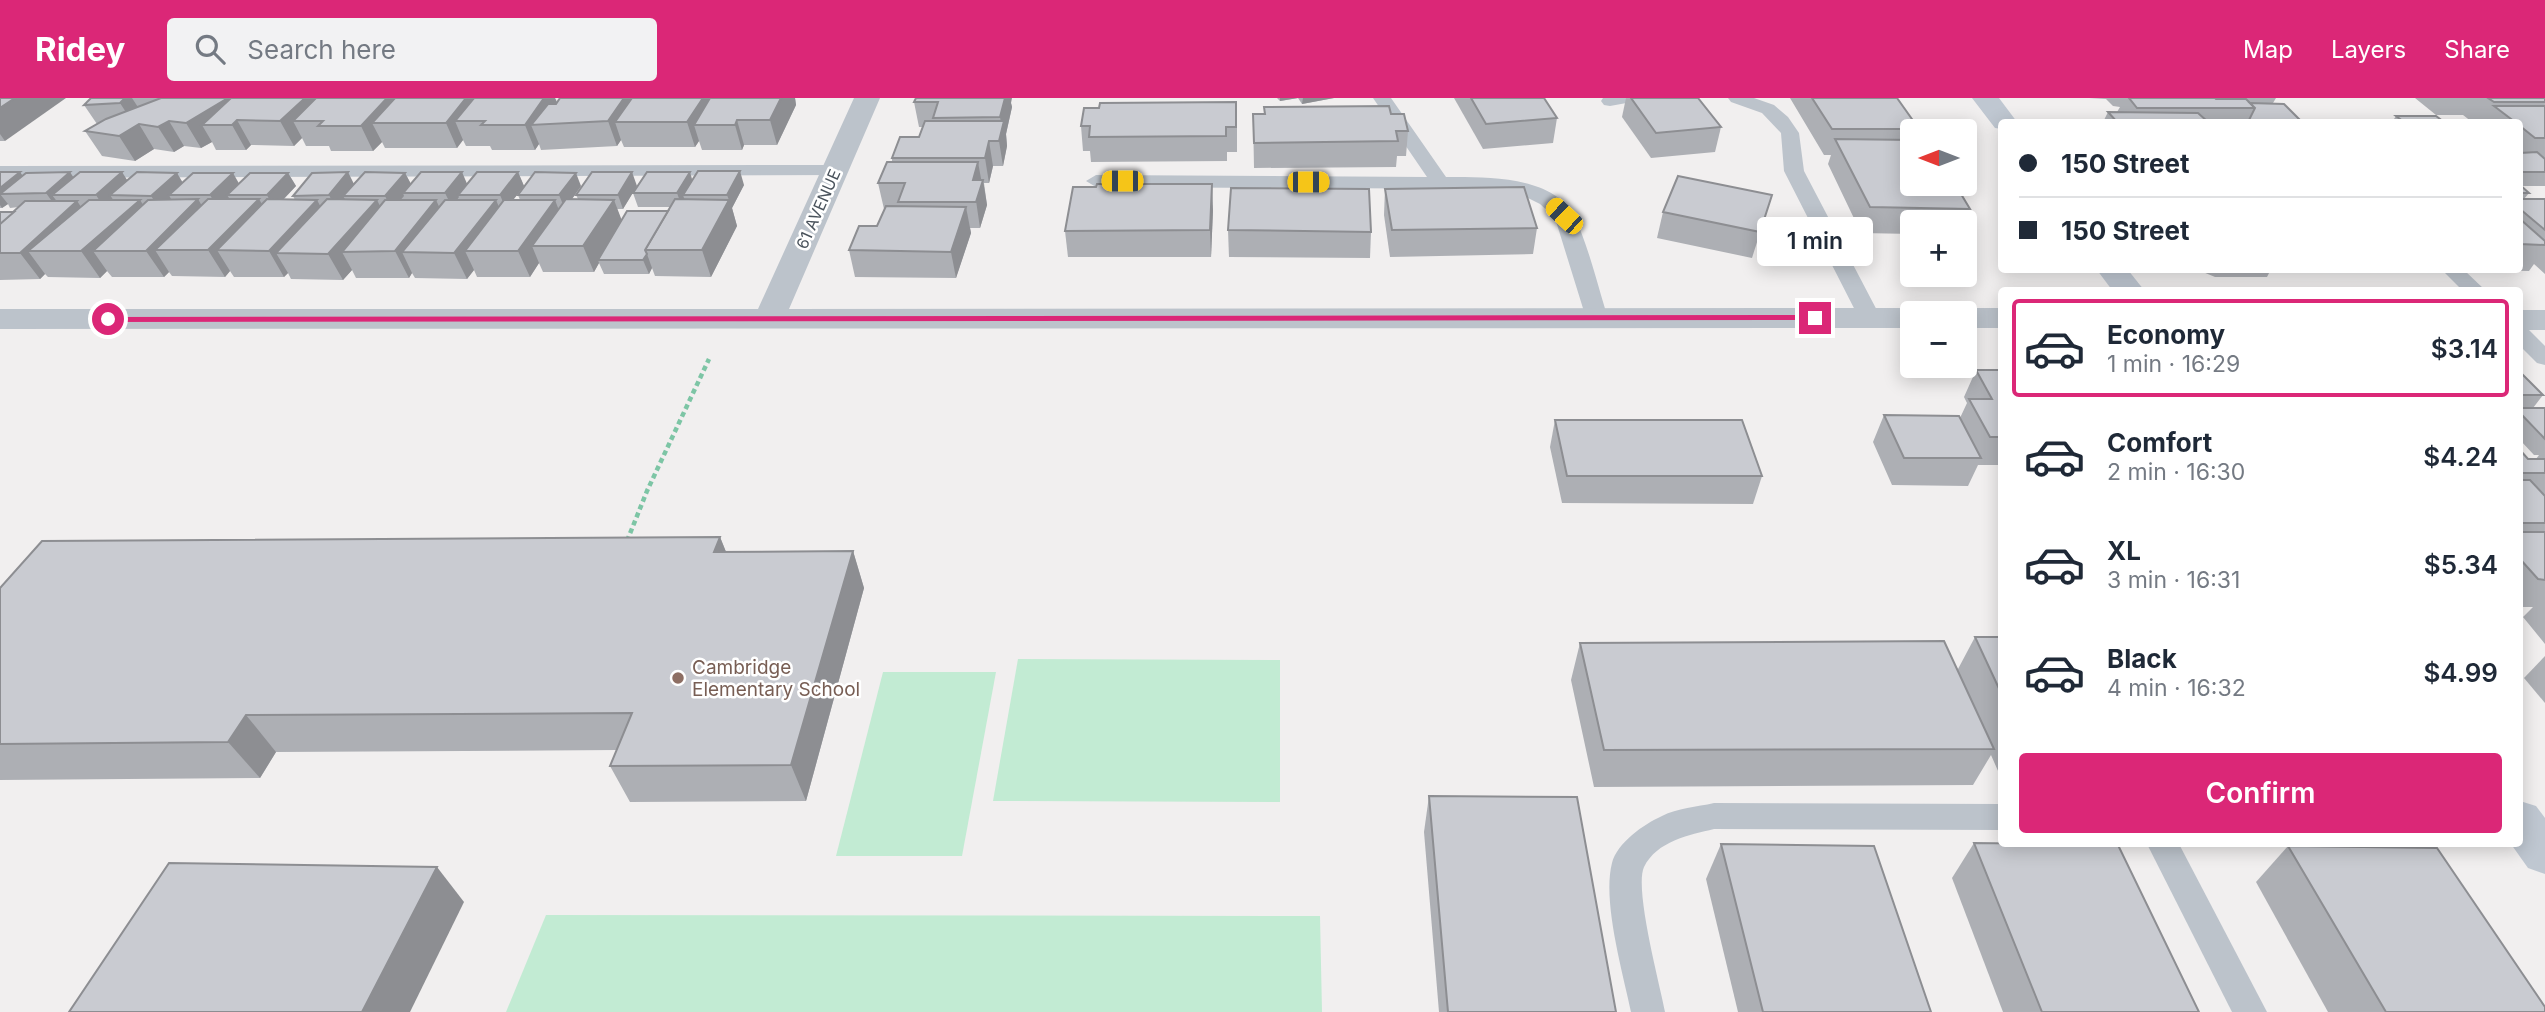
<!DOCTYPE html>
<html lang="en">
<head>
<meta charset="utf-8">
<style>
	:root { --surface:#fff; --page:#f2f2f3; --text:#1f2937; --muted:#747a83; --line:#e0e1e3; --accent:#db2777 }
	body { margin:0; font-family:Inter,sans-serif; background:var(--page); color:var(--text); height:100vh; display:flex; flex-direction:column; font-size:26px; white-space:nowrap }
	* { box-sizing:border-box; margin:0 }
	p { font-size:23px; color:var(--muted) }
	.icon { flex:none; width:38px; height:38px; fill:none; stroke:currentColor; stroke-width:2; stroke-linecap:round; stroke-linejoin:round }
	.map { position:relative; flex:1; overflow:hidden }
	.side { position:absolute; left:1998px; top:189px; width:525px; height:560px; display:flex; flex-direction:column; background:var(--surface); border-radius:7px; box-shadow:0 4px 18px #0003 }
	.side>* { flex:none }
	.top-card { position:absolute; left:1998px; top:21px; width:525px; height:154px; border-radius:7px; box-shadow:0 4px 18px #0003; display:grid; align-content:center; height:154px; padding:0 21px; background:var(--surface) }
	.needle { width:46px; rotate:270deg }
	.controls { position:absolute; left:1900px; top:21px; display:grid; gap:14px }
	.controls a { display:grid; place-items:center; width:77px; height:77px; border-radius:7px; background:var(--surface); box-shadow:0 4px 18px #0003; font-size:35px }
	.end { position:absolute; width:32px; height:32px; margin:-16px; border:9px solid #db2777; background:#fff; box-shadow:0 0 0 4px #fff }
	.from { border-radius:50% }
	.bubble { position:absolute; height:49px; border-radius:7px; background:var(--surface); box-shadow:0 4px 18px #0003; font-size:23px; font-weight:600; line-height:49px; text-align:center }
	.car { position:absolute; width:21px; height:42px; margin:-21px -10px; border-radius:9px; box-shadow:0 0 5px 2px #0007; background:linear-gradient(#f5c518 24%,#345 0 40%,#f5c518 0 76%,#345 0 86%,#f5c518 0) }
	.top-card b { display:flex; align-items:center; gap:24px; height:66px; font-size:26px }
	.top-card b+b { border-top:2px solid var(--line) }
	.top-card i { width:18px; height:18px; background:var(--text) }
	ul { padding:12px 0 0; list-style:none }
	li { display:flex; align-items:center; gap:21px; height:98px; margin:0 14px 10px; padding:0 7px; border:4px solid transparent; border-radius:7px }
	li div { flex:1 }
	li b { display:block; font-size:26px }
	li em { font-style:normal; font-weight:600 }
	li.selected { border-color:var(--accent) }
	li>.icon { width:63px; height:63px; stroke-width:1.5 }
	.cta { display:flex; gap:14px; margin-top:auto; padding:14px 21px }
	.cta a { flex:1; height:80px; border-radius:7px; background:var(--accent); color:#fff; font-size:28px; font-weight:600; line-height:80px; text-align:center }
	header { display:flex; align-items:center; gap:42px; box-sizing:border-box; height:98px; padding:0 35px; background:var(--accent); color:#fff }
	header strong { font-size:33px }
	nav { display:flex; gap:38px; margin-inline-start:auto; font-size:24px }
	.search { width:490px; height:63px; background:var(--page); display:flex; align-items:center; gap:18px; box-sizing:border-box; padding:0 24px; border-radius:7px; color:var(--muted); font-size:26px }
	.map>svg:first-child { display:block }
</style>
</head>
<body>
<header>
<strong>Ridey</strong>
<div class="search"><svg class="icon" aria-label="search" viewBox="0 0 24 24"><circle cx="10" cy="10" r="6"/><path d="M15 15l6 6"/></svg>Search here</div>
<nav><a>Map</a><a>Layers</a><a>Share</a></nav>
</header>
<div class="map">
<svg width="2545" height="914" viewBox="0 0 2545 914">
	<rect width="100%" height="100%" fill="#f1efef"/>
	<g fill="#c2ebd3">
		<path d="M1018 561 1280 562V704L993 703Z"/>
		<path d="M883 574H996L962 758H836Z"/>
		<path d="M546 817 1320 818 1322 914H506Z"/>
	</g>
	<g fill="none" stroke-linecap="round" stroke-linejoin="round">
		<path stroke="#7dc5a5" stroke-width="4.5" stroke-dasharray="5 3.5" stroke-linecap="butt" d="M627 443 647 393 709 261"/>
		<g fill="#bcc3cb" fill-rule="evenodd">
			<path d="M1373 0H1391L1446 79C1484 79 1553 77 1574 118 1588 146 1598 189 1608 220L1605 225H1589L1586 220 1555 120 1540 106 1520 96 1497 91 1096 89 1086 83 1096 77 1427 79Z"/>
			<path d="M1603 0H1635L1632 4 1610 8 1604 7 1601 3Z"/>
			<path d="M1728 0H1754L1774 7 1788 19 1799 35 1804 73 1881 220 1878 225H1862L1859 220 1784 73 1781 35 1762 15 1731 4Z"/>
			<path d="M835 67 845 73 842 77 0 80V68Z"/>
			<path d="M2442 172H2464L2485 192H2462Z"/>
			<path d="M2520 229 2528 231 2545 248V267L2537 265 2520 248Z"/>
			<path d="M1714 705 2002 706V732L1714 731C1689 737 1657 743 1644 769 1634 791 1660 887 1665 914H1631C1623 875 1602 803 1612 765 1617 745 1644 726 1662 718 1677 710 1697 709 1714 705Z"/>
			<path d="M2147 746H2179L2267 914H2232Z"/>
		</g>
		<g fill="#bcc3cb" fill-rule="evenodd">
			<path d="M854 0H880L789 211 1913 210 1926 215H1913V230L0 231V211H758Z"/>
			<path d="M1965 210H2002V230H1965V215H1952Z"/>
			<rect x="2520" y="212" width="25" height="20"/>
		</g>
		<g fill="#bfc7d1" fill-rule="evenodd">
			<path d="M1972 0H1999L2017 24H2002V31L1995 30Z"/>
			<path d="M2097 172H2128L2144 192H2112Z"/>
			<path d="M2520 703 2536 708 2545 720V776L2528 770 2511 746H2520Z"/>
		</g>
	</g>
	<g fill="#adafb4">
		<path d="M0 0 5 43H0Z"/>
		<path d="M91 0H555L557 4 703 0H795L796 7 777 47H744L742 52H702L699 43 695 49H624L621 42 617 48 541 52 539 46 535 52H492L490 48H466L463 42 457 50H385L382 44 373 53H331L329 48H306L302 40 294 48 251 47 246 52H216L212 44 201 50 184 48 174 54 154 51 135 63 102 58 85 33 97 26 84 7Z"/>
		<path d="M1277 0H1334L1302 6 1298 0 1280 3Z"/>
		<path d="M1454 0H1544L1557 20 1553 45 1483 51Z"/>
		<path d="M1626 0H1698L1721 29 1715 54 1651 60 1622 19Z"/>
		<path d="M1790 0H1897L1919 31 1918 33H1913V86L1970 111 1965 124H1913V136L1861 135 1828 66 1831 57H1824Z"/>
		<path d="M2089 0H2276L2273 5 2302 24H2103L2108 14H2117L2120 9 2113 8 2106 1Z"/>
		<path d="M2415 0H2545V88H2521L2529 95 2524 101H2545V176L2534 166 2529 173 2477 172H2476H2520V24H2472L2463 17H2436Z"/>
		<path d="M914 4 1011 5 1012 9 1006 36 1007 48 1003 68H993L989 85H984L987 107 980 130H970L971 135 956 180 855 179 849 152 877 128 885 111H884L878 85 892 64V60L919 39 923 29H919Z"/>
		<path d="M1264 9 1391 16 1408 33 1406 58H1397L1396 69 1254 70 1253 16H1264Z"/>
		<path d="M2396 18 2444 24H2392Z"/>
		<path d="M1081 28H1237V54H1227V63L1091 64 1090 53H1083Z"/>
		<path d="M0 74H20L22 78 127 83 177 75 183 85H239L288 75 296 88 283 102H295L293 98 405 75 411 86H467L518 74 524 88 513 102H520L518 97 581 88 572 101H578L576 97 637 88 623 111H617L621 122 668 113 670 109H638L633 95 692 82 744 87 732 110 737 128 711 179 655 178 652 170 649 176H604L599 165 594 174H543L539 165 530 179H477L474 172 467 181 415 180 412 175 409 180H356L352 172 343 182 291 181 288 175 284 179H234L230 173 225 179 172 178 169 174 164 179H112L107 173 100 180 48 179 45 176 40 181 0 182V114H14L19 109 10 110 8 106 2 110H0Z"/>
		<path d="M1385 91 1537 130 1533 156 1390 159 1384 117Z"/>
		<path d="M1213 112 1211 159H1068L1065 133Z"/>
		<path d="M1663 114 1764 122 1752 160 1657 140Z"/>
		<path d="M1228 132 1371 134 1370 160 1229 159Z"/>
		<path d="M2201 172H2305L2303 174 2270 173 2267 179H2215L2203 174Z"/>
		<path d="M1976 272H2002V367H1978L1968 388 1892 387 1873 344 1884 317 1960 320 1967 305 1964 299Z"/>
		<path d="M2520 274 2543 297 2533 310H2545V546L2523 519 2533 509H2520V352L2528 361H2536L2539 357H2534L2520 342Z"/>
		<path d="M1555 322 1762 378 1753 406 1562 405 1550 349Z"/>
		<path d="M720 439 726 454 853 453 864 490 806 703 630 704 610 668 617 652 276 654 260 680 0 682V490Z"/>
		<path d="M1975 539H2002V682L1991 657 1973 687 1594 689 1571 582 1580 545 1958 571Z"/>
		<path d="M2545 558V605L2524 580Z"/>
		<path d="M1429 698 1616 914H1439L1424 734Z"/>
		<path d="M1974 745 2199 914H2003L1952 780Z"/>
		<path d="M1721 746 1931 914H1738L1706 781Z"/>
		<path d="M2288 748 2545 914H2328L2256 784Z"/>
	</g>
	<g fill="#8d8e92">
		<path d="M15 0H66L5 43 0 36V10Z"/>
		<path d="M125 0H132L145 20 139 26 154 51 135 63 119 38 135 28 120 5Z"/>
		<path d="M228 0H243L237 22 251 47 246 52 232 27H202L212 44 201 50 186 25Z"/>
		<path d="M305 0H333L293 23 302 40 294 48 280 23Z"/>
		<path d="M387 0H401L372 25 382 44 373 53 361 28Z"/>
		<path d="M466 0H489L455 23 463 42 457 50 446 25Z"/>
		<path d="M544 0H555L561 14 531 27 539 46 535 52 525 27Z"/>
		<path d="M624 0H641L615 24 621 42 617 48 608 23Z"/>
		<path d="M703 0H712L694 27 699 43 695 49 687 24Z"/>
		<path d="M781 0H795L796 7 777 47 770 22Z"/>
		<path d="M1005 0H1012L1011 5 1012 9 1006 36 1007 48 1003 68 999 43 1002 31 1000 19Z"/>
		<path d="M1280 0H1298L1280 3Z"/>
		<path d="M1303 0H1334L1302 6Z"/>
		<path d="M737 22 744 47 742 52 735 27Z"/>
		<path d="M169 23 184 48 174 54 158 29Z"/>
		<path d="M989 43 993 68 989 85 985 60Z"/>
		<path d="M978 64 982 86 983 82 987 107 980 130 973 82Z"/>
		<path d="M740 73 744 87 732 110 737 128 711 179 702 152 729 102 727 97Z"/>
		<path d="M20 74 30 88 0 96 8 106 2 110 0 107V90Z"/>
		<path d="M70 74 79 88 52 97 59 106 56 109 46 95Z"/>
		<path d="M122 74 131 88 110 97 114 103 105 111 96 97Z"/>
		<path d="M348 74 355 88 343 98 345 101 336 111 329 97Z"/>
		<path d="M462 74 468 88 458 97 459 99 452 109 445 95Z"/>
		<path d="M518 74 524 88 506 111 500 97Z"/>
		<path d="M632 74 637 88 623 111 618 97Z"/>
		<path d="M690 74 694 88 683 97 685 103 682 109 677 95Z"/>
		<path d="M177 75 185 89 169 97 171 101 160 111 151 98Z"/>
		<path d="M233 75 241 89 227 97 229 100 218 111 210 97Z"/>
		<path d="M288 75 296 88 274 111 267 97Z"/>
		<path d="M405 75 412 88 403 95 404 98 392 112 385 98Z"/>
		<path d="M576 75 581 88 565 111 559 97Z"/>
		<path d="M1212 86 1213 112 1211 159 1210 132Z"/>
		<path d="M198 101 213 127 155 152 169 174 164 179 146 153Z"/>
		<path d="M259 101 274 127 217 152 230 173 225 179 208 152Z"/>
		<path d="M140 102 157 128 93 153 107 173 100 180 81 153Z"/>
		<path d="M317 102 331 128 276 155 288 175 284 179 269 153Z"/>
		<path d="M377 102 390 128 342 154 352 172 343 182 328 156Z"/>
		<path d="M436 102 448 128 402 154 412 175 409 180 395 153Z"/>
		<path d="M496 102 507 128 465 153 474 172 467 181 454 155Z"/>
		<path d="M555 102 565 128 532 148 539 165 530 179 518 153Z"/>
		<path d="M614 102 624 128 598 162 599 165 594 174 583 148Z"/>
		<path d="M77 103 95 129 28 153 45 176 40 181 20 155Z"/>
		<path d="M966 109 971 135 956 180 951 154Z"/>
		<path d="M647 156 652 170 649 176 643 162Z"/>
		<path d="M720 439 735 476 714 454Z"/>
		<path d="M853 453 864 490 806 703 791 667Z"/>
		<path d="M246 617 276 654 260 680 228 644Z"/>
		<path d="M437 769 464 804 410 914H362Z"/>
	</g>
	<g fill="#c9cbd1" stroke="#8d8e92" stroke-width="2">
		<path d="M0 0H15L0 10Z"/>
		<path d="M91 0H125L120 5 84 7Z"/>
		<path d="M161 0H228L186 25 169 23 158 29 139 26 119 38 85 33 106 21Z"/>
		<path d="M231 0H305L280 23 237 22 232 27H202Z"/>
		<path d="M316 0H387L361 28H318L323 23H293Z"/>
		<path d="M395 0H466L446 25H372Z"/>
		<path d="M474 0H544L525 27H481L485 23H455Z"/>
		<path d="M560 0H624L608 23 531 27 548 6H556Z"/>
		<path d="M632 0H703L687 24H615Z"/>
		<path d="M710 0H781L770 22H737L735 27H694Z"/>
		<path d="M916 0H1005L1000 19 933 20 938 4H914Z"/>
		<path d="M1471 0H1544L1557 20 1486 26Z"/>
		<path d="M1631 0H1698L1721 29 1656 35Z"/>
		<path d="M1812 0H1897L1919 31H1832Z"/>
		<path d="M2129 0H2215L2216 1H2246L2255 10H2137Z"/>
		<path d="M2488 0H2545V4H2494Z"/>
		<path d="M1236 4V29H1226V38L1089 39 1090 28H1081L1084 10H1099L1100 5Z"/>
		<path d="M2250 5 2284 6 2302 24 2251 23 2249 22 2255 10Z"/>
		<path d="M1389 8 1391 16H1404L1408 33H1396L1398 43 1254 45 1253 16H1265L1264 9Z"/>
		<path d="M2494 8H2545V40H2535L2520 28V24H2515Z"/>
		<path d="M2108 14 2198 15 2208 24H2117Z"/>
		<path d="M2396 18H2436L2444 24H2404Z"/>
		<path d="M925 23H1004L999 43H989L985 60H892L900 39H919Z"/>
		<path d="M1835 41 1913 42V86H1955L1970 111 1870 109Z"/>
		<path d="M2537 54 2545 61V74H2522L2520 73V55Z"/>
		<path d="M887 64H978L973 82H983L976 104H898L905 85H878Z"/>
		<path d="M698 73H740L727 97H683Z"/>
		<path d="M0 74H20L0 90Z"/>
		<path d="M70 74 46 95 0 96 26 75Z"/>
		<path d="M80 74H122L96 97H52Z"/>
		<path d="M137 74 177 75 151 98 110 97Z"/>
		<path d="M348 74 329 97 293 98 312 75Z"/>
		<path d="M365 74 405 75 385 98H343Z"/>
		<path d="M421 74H462L445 95H403Z"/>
		<path d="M477 74H518L500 97H458Z"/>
		<path d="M535 74 576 75 559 97H518Z"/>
		<path d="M592 74H632L618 97H576Z"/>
		<path d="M647 74H690L677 95H633Z"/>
		<path d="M193 75H233L210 97H169Z"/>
		<path d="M250 75H288L267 97H227Z"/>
		<path d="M1678 78 1772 97 1760 134 1663 114Z"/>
		<path d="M1097 86H1212L1210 132 1065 133 1073 89H1096Z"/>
		<path d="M2520 87 2529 95H2520Z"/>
		<path d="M1524 89 1537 130 1392 132 1385 91Z"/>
		<path d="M1231 90 1369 91 1371 134 1228 132Z"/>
		<path d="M198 101 146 153H93L148 102Z"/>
		<path d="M208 101H259L208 152H155Z"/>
		<path d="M267 101 317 102 269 153 217 152Z"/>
		<path d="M327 101 377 102 328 156 276 155Z"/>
		<path d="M566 101 614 102 583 148H532Z"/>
		<path d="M675 101 729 102 702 152H645Z"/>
		<path d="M2520 101H2545V132L2520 111Z"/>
		<path d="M89 102H140L81 153H28Z"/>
		<path d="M385 102H436L395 153 342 154Z"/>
		<path d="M445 102H496L454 155 402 154Z"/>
		<path d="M504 102H555L518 153H465Z"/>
		<path d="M25 103H77L20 155H0V126Z"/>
		<path d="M886 108 966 109 951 154 849 152 859 128H877Z"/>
		<path d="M627 113H668L645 152 647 156 643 162H598Z"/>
		<path d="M0 114H14L0 126Z"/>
		<path d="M2520 121 2545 143V147L2520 146Z"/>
		<path d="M1976 272H2002V339H1990L1969 301H1992Z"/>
		<path d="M2520 274 2543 297H2520Z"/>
		<path d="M2520 310H2545V341L2520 315Z"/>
		<path d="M1884 317 1959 318 1981 360H1904Z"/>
		<path d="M1555 322H1742L1762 378H1567Z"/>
		<path d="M2520 352 2528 361H2545V375H2520Z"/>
		<path d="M2520 382H2530L2545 398V425H2520Z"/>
		<path d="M2520 434H2545V482L2538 481 2520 461Z"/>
		<path d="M720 439 714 454 853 453 791 667 610 668 632 615 246 617 228 644 0 646V490L42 443Z"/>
		<path d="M1975 539H2002V597Z"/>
		<path d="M1944 543 1994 651 1604 652 1580 545Z"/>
		<path d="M1429 698 1577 699 1616 914H1448Z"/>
		<path d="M1974 745 2118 747 2199 914H2042Z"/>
		<path d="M1721 746 1874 748 1931 914H1763Z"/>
		<path d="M2288 748 2437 750 2545 909V914H2386Z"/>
		<path d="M169 765 437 769 362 914H69Z"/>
	</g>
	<path fill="#db2777" d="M1815 217 1820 220 1819 222 108 224 103 221 108 219Z"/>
	<circle fill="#8d6e63" stroke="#fff" stroke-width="2.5" cx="678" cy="580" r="7"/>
	<g text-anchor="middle" stroke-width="5" stroke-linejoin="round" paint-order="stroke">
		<g font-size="16" fill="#49525b" stroke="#fff">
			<text transform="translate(818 111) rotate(-66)" y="6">61 AVENUE</text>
		</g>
		<g font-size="19" fill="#785e54" stroke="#fff" text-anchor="start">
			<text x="692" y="576">Cambridge<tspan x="692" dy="22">Elementary School</tspan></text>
		</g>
	</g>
</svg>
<div class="controls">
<a><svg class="needle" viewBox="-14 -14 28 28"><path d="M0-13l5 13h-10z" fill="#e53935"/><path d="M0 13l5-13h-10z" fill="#747a83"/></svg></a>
<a>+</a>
<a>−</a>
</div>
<i class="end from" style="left:108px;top:221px"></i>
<i class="end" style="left:1815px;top:220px"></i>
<div class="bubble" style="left:1757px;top:119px;width:116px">1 min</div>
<i class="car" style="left:1122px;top:83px;rotate:270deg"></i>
<i class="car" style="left:1308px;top:84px;rotate:90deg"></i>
<i class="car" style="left:1564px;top:118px;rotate:313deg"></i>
<div class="top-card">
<b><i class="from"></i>150 Street</b>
<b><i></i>150 Street</b>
</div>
<section class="side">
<ul>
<li class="selected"><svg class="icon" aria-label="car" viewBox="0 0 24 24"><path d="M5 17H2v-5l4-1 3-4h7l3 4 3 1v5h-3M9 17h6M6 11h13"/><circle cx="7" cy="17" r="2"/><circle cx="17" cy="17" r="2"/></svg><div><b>Economy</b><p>1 min · 16:29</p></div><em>$3.14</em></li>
<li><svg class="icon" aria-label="car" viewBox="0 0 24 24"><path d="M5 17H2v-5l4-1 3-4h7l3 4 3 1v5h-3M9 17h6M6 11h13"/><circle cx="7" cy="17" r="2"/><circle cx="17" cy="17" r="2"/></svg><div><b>Comfort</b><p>2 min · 16:30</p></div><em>$4.24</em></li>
<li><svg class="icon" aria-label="car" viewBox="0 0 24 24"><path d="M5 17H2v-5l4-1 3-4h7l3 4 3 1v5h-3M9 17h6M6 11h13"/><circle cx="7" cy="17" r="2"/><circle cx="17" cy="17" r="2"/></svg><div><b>XL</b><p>3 min · 16:31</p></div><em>$5.34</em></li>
<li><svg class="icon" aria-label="car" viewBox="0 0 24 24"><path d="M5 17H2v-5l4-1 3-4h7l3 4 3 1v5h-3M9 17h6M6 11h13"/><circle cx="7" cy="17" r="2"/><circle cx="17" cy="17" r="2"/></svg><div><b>Black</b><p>4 min · 16:32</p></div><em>$4.99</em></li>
</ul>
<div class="cta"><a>Confirm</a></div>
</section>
</div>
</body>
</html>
